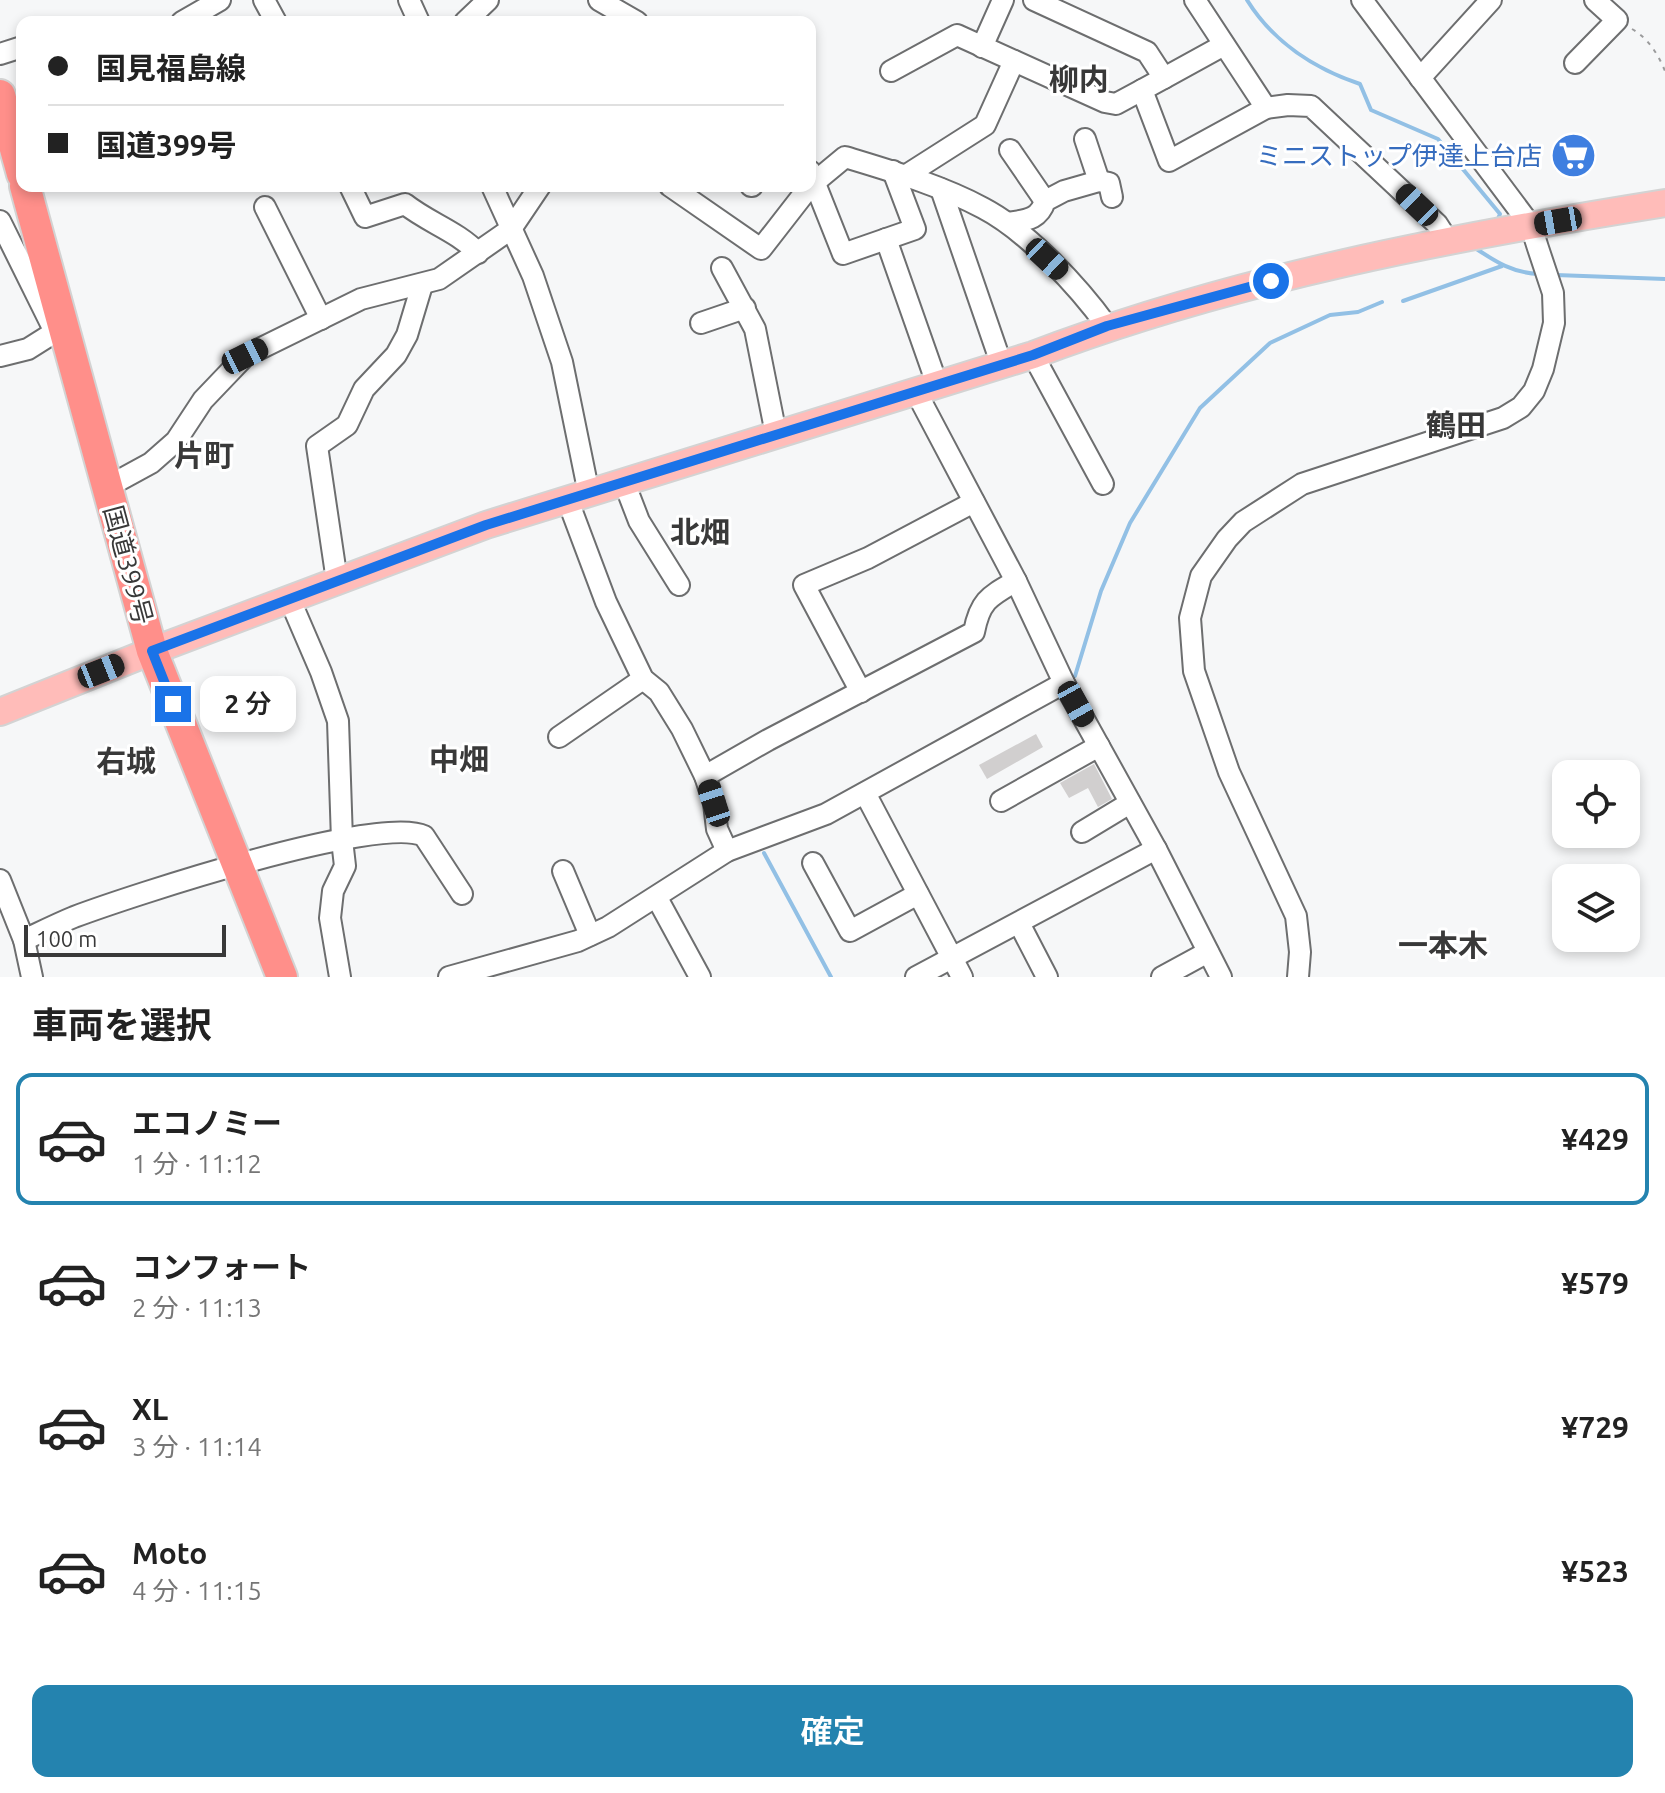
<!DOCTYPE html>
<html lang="ja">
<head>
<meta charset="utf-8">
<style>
	:root { --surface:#fff; --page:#f2f2f2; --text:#222; --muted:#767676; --line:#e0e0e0; --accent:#2483af }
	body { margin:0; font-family:Ubuntu,"Noto Sans JP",sans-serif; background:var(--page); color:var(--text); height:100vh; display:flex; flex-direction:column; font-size:30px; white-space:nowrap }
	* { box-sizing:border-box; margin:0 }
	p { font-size:26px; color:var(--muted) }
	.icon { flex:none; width:44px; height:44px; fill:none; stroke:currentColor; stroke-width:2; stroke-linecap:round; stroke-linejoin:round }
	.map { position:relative; height:977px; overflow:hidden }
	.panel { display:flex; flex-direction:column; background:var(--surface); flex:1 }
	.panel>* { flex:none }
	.hud { position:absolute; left:16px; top:16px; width:800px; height:176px; border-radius:16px; box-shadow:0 4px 12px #0003; display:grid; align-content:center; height:176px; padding:0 32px; background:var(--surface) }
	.controls { position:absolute; left:1552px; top:760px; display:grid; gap:16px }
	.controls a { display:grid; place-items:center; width:88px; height:88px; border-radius:16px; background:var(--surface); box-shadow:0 4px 12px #0003; font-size:40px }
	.scale { position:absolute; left:24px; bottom:20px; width:202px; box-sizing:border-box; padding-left:8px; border:4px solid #393939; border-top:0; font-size:22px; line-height:28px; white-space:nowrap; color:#393939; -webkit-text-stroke:6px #fff; paint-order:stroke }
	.end { position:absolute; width:36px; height:36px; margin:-18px; border:10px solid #1a73e8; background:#fff; box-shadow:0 0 0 4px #fff }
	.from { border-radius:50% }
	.bubble { position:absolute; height:56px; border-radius:16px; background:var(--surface); box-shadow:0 4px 12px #0003; font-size:26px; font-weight:600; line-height:56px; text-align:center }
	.car { position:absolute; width:24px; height:48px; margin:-24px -12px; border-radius:10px; box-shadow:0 0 6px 2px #0007; background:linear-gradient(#222 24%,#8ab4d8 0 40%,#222 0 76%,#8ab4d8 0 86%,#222 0) }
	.hud b { display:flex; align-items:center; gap:28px; height:76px; font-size:30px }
	.hud b+b { border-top:2px solid var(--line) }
	.hud i { width:20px; height:20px; background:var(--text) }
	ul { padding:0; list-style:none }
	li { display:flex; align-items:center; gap:24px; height:132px; margin:0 16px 12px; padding:0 16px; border:4px solid transparent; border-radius:16px }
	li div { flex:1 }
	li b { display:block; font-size:30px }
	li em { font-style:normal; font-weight:600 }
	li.active { border-color:var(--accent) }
	li>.icon { width:72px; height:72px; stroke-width:1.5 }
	h2 { padding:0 32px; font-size:36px; line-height:96px }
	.cta { display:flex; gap:16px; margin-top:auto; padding:16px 32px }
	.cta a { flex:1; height:92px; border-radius:16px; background:var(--accent); color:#fff; font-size:32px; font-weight:600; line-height:92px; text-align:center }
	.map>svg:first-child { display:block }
</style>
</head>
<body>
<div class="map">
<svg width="1665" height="977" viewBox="0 0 1665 977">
	<rect width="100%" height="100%" fill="#f6f7f8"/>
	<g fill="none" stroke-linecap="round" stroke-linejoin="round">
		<g stroke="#92c0e5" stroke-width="4">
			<path d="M1247 0C1273 42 1315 69 1360 84L1371 110 1438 139 1500 214 1497 221"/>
			<path d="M1475 248C1496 262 1513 273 1539 274"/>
			<path d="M1556 275 1665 279"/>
			<path d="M1403 301 1502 266"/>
			<path d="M1075 676 1101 591 1130 523 1200 408 1270 343 1330 315 1358 312 1382 302"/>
			<path d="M764 853 831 977"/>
		</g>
	</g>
	<g fill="#d1cfcf">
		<path d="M1591 142 1594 165 1556 171 1552 148Z"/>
		<path d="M1036 734 1043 747 987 779 979 765Z"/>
		<path d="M1094 764 1112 799 1098 807 1088 788 1069 798 1060 783Z"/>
	</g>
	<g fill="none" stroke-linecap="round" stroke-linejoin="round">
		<defs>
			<g id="minor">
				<path d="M264 0 276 22"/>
				<path d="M409 0 419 22"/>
				<path d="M599 0 637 22"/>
				<path d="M1034 0 1147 52 1164 78 1142 90 1169 161 1266 108 1288 105 1311 106 1437 224 1448 241"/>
				<path d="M1195 0 1266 108"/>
				<path d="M182 22 220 0"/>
				<path d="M465 22 488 0"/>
				<path d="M982 47 1003 0"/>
				<path d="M0 54 22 47"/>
				<path d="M1575 63 1617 20 1595 0"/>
				<path d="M891 71 957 35 1105 102 1116 104 1142 90"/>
				<path d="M1164 78 1224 45"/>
				<path d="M1420 78 1491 0"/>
				<path d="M1010 150 1045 201"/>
				<path d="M810 171 843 254 915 229 893 171"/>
				<path d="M905 176 985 125 1014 61"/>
				<path d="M1099 181 1109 183 1112 197"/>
				<path d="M350 186 365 217 405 204C429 223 457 231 478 253"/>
				<path d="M492 186 533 276 562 362 589 494"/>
				<path d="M670 186 761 249 810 186"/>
				<path d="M751 186H752"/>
				<path d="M810 186 845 157C891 171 940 185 983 208 1027 231 1078 286 1107 326"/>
				<path d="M941 189 1001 363"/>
				<path d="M265 207 321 319"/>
				<path d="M0 221 55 332"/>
				<path d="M1008 223C1026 220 1039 220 1045 201L1064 191 1099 181 1085 139"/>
				<path d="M886 239 937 384"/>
				<path d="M722 268 755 329 776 434"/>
				<path d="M701 323 745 308"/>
				<path d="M1033 355 1103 484"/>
				<path d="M0 356 28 349 55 332"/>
				<path d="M915 390 1016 581 1064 683 1156 849 1221 977"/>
				<path d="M624 482 639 521 679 585"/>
				<path d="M107 487 151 463 176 441 203 400 245 356 361 299 439 279 511 229 540 186"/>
				<path d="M568 501 606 602 643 679 659 692 682 729 705 776 714 803 717 829 727 851"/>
				<path d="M337 581 317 446 347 425 364 389 396 355 407 335 422 285"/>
				<path d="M290 600 321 672 338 721 342 840 345 866 333 891 330 918 340 977"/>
				<path d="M861 692 804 585 868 558 974 502"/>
				<path d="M559 737 643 679"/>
				<path d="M705 776 768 740 974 632C980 600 990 596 1016 581"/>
				<path d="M865 793 962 977"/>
				<path d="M1001 801 1099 746"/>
				<path d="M1082 832 1130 803"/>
				<path d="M813 863 850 931 918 894"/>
				<path d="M563 871 590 935"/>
				<path d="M0 880 24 940 32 977"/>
				<path d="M657 898 700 977"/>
				<path d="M1019 923 1047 977"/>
				<path d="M24 940C41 932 57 924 74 917 130 896 379 814 424 836L462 894"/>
				<path d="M449 977 578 941 608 927 727 851 826 814 1064 683"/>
				<path d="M916 977 1156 849"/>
				<path d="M1162 977 1208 952"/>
				<path d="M1298 977 1300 952 1296 916 1229 772 1194 671 1190 618 1201 576 1227 539 1243 522 1302 484 1503 418 1521 407 1534 391 1543 369 1554 323 1553 293 1538 248 1531 226 1362 0"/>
			</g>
			<path id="major" d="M0 712 152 651 486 525 1033 355C1236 278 1452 237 1665 203"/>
			<g id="highway">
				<path d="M0 95 22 174"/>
				<path d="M25 186 152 651 282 977"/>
			</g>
		</defs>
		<use href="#minor" stroke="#6d6e6f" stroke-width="24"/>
		<use href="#major" stroke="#d3d3d3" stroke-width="30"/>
		<use href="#highway" stroke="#d3d3d3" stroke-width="34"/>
		<path stroke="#9b9b9c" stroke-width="2" stroke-dasharray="4 6" stroke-linecap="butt" d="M1632 29C1648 38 1658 54 1665 71"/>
		<use href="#minor" stroke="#fff" stroke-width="20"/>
		<use href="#major" stroke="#ffbcb9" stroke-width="26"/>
		<use href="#highway" stroke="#ff8f8a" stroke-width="30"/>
	</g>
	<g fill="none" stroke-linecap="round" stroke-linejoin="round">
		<path stroke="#1a73e8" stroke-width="10" d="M173 704 152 651 486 525 1033 355 1107 326 1271 281"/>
	</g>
	<defs>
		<symbol id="supermarket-disc" viewBox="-11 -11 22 22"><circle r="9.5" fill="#3f7fe0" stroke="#fff"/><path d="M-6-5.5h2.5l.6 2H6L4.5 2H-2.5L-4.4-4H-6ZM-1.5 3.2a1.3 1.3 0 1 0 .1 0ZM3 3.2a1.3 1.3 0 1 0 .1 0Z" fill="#fff"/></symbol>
	</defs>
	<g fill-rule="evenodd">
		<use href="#supermarket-disc" x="1548" y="130" width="51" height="51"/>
	</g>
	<g text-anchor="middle" stroke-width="6" stroke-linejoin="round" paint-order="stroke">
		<g font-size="26" fill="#366cbe" stroke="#fff" text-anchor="end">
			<text x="1542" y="165">ミニストップ伊達上台店</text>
		</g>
		<g font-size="26" fill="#393939" stroke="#fff">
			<text transform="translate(128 565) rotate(75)" y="9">国道399号</text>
		</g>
		<g font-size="30" font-weight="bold" fill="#393939" stroke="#fff">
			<text x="1079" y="90">柳内</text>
			<text x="1456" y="436">鶴田</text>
			<text x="204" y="466">片町</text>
			<text x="700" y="543">北畑</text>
			<text x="459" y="770">中畑</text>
			<text x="126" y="772">右城</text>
			<text x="1443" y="956">一本木</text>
		</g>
	</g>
</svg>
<div class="controls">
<a><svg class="icon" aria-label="locate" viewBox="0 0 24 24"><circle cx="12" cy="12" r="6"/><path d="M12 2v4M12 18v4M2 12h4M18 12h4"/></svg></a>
<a><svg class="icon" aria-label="layers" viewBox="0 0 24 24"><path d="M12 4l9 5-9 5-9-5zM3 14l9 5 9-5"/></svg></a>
</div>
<div class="scale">100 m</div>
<i class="end from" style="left:1271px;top:281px"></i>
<i class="end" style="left:173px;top:704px"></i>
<div class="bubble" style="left:200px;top:676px;width:96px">2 分</div>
<i class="car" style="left:1417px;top:205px;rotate:314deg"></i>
<i class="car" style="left:1558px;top:221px;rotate:260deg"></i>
<i class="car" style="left:1047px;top:259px;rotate:133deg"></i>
<i class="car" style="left:245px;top:356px;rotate:64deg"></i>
<i class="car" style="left:101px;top:671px;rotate:68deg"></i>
<i class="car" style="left:1076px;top:704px;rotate:151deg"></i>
<i class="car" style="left:714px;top:803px;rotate:342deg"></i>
<div class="hud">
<b><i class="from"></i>国見福島線</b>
<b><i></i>国道399号</b>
</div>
</div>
<section class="panel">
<h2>車両を選択</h2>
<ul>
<li class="active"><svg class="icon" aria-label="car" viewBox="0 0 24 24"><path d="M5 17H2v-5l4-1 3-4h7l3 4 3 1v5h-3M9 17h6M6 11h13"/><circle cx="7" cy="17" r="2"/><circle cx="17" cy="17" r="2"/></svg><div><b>エコノミー</b><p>1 分 · 11:12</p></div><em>¥429</em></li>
<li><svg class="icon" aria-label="car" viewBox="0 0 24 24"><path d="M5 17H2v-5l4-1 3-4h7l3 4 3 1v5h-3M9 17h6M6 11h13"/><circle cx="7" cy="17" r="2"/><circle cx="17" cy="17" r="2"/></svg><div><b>コンフォート</b><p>2 分 · 11:13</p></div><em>¥579</em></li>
<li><svg class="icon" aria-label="car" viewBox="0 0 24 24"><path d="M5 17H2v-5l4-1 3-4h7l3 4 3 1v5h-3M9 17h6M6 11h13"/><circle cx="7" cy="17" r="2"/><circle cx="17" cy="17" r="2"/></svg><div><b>XL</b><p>3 分 · 11:14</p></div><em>¥729</em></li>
<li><svg class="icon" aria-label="car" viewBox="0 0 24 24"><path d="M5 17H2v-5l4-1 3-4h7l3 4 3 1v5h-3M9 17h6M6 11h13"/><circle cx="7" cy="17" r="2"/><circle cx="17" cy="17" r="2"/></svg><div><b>Moto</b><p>4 分 · 11:15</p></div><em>¥523</em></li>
</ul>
<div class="cta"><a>確定</a></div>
</section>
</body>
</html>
